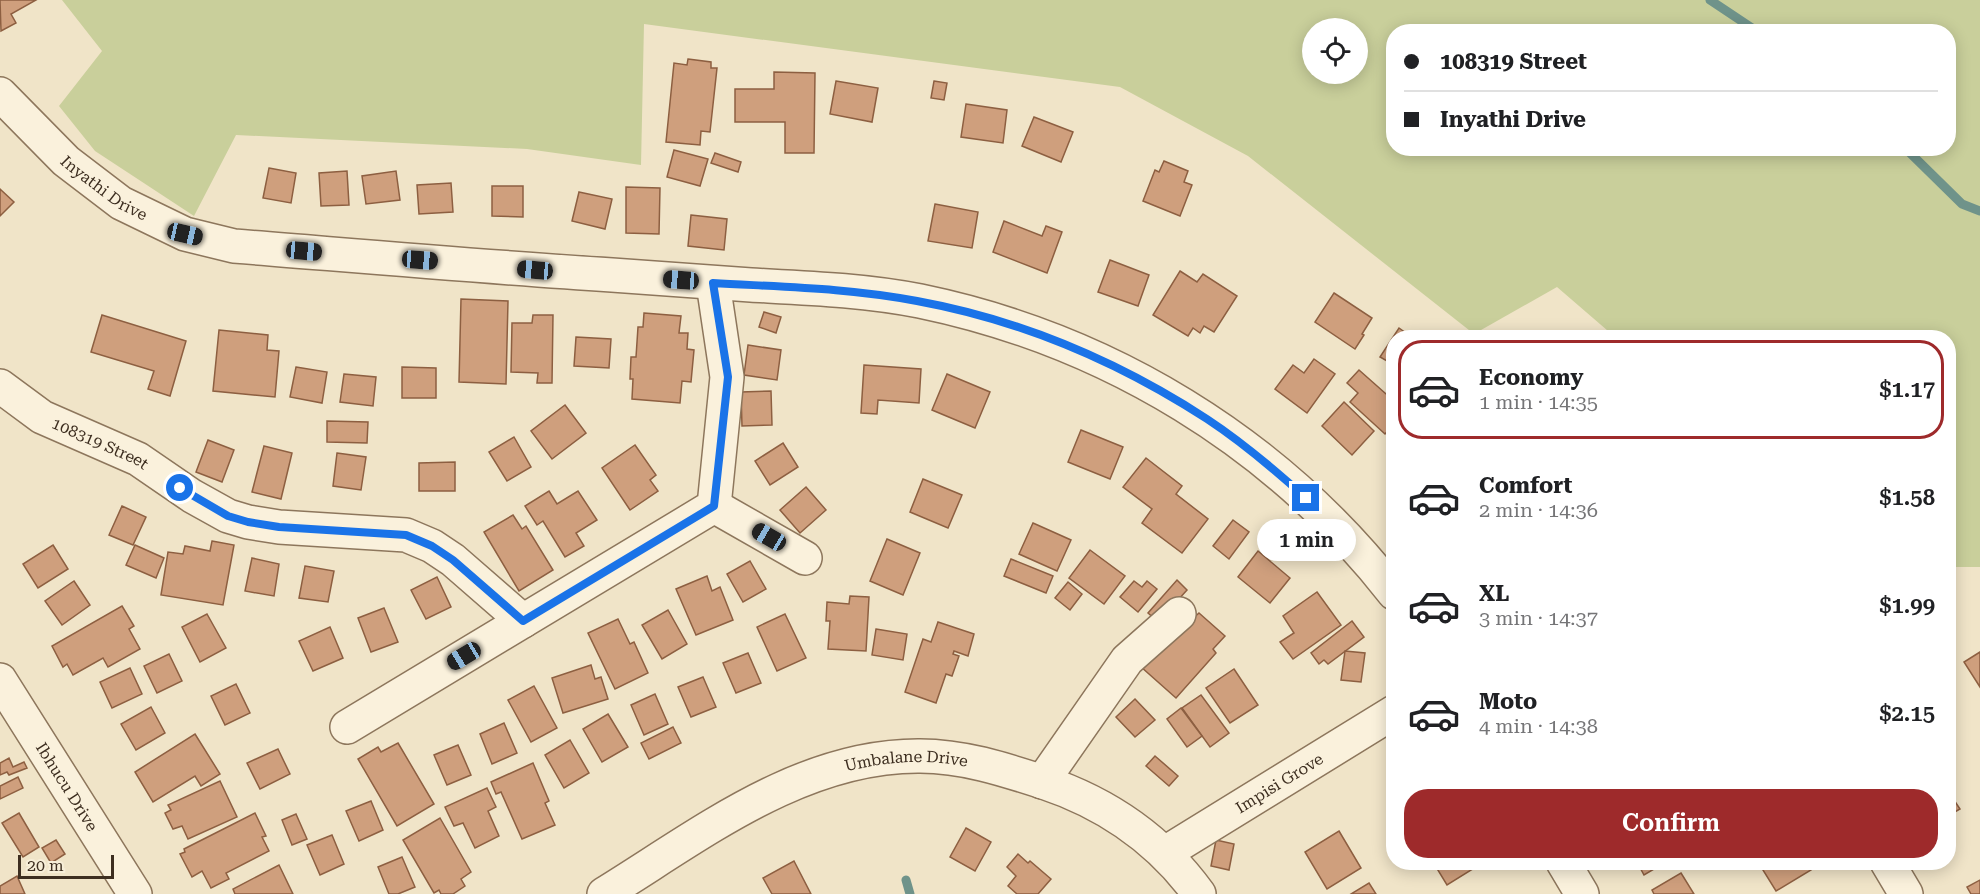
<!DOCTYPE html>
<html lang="en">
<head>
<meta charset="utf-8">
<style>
	:root { --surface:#fff; --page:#f2f2f2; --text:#202124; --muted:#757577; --line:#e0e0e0; --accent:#9e2a2b }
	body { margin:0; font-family:"Roboto Serif",serif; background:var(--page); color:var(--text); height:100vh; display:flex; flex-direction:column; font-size:22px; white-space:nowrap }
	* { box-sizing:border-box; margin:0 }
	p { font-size:20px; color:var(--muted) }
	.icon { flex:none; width:33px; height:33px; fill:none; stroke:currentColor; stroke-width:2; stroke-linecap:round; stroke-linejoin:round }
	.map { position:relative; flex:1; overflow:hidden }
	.panel { position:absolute; left:1386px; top:330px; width:570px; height:540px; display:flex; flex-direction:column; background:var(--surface); border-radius:24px; box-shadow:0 3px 15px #0003 }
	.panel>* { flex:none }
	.top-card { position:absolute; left:1386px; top:24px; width:570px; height:132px; border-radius:24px; box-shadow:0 3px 15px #0003; display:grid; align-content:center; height:132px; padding:0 18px; background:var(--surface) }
	.fabs { position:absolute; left:1302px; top:18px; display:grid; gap:12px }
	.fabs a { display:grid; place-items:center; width:66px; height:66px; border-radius:50%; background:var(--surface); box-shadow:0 3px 15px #0003; font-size:30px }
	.scale { position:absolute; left:18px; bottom:15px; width:96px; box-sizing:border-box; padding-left:6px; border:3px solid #3d2e20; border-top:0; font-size:16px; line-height:21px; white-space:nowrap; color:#3d2e20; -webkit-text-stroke:4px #f7eed8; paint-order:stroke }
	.end { position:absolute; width:27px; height:27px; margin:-14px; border:8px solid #1a73e8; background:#fff; box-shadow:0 0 0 3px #fff }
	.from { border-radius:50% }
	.bubble { position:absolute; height:42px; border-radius:21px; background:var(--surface); box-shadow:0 3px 15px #0003; font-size:20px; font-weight:600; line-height:42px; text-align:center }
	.car { position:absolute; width:18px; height:36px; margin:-18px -9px; border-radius:8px; box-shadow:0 0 4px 2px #0007; background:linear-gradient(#222 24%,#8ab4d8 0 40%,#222 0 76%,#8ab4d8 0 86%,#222 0) }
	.top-card b { display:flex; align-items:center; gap:21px; height:57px; font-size:22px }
	.top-card b+b { border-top:2px solid var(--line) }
	.top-card i { width:15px; height:15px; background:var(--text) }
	ul { padding:10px 0 0; list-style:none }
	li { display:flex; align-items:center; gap:18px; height:99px; margin:0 12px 9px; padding:0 6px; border:3px solid transparent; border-radius:24px }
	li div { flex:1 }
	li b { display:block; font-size:22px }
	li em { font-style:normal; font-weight:600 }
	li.active { border-color:var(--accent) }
	li>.icon { width:54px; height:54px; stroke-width:1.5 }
	.primary-button { display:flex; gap:12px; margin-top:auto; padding:12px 18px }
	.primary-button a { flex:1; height:69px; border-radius:24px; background:var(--accent); color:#fff; font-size:24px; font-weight:600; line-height:69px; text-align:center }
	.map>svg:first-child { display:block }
</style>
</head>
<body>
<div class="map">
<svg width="1980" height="894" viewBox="0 0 1980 894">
	<rect width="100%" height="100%" fill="#f0e4c8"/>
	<path fill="#c9cf9b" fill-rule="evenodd" d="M62 0H1980V567H1949L1948 338 1615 337 1557 287 1474 334 1248 156 1120 87 644 24 641 165 527 149 236 135 194 216 95 151 59 106 102 51ZM1312 28H1358V74H1312ZM1394 32H1948V148H1394Z"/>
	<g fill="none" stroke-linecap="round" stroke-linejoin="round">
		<g stroke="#6f938a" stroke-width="9">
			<path d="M1710 0 1758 32"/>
			<path d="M1905 148 1962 204 1980 211"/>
			<path d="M906 880 910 894"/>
		</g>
	</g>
	<g fill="#cf9f7d" stroke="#8d5f41" stroke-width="1.5">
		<path d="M0 0H36L11 14 16 23 1 31Z"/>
		<path d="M688 59 711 62V68H717L710 132 701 131 700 145 666 142 674 63 687 65Z"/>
		<path d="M774 72 815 73 814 153H785V122H735V89H774Z"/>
		<path d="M836 81 878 88 872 122 830 114Z"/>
		<path d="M934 81 947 83 944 100 931 98Z"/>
		<path d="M966 104 1007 110 1003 143 961 137Z"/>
		<path d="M1034 117 1073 132 1061 162 1022 146Z"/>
		<path d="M674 150 708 159 700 186 667 177Z"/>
		<path d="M715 153 741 162 738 172 711 163Z"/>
		<path d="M1164 161 1188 171 1184 182 1192 185 1180 216 1143 201 1155 170 1159 172Z"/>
		<path d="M269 168 296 173 291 203 263 198Z"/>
		<path d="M347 171 349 205 321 206 319 173Z"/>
		<path d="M396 171 400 200 366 204 362 176Z"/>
		<path d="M451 183 453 212 419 214 417 185Z"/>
		<path d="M492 186H523V217L492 216Z"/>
		<path d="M626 187 660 188 659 234 626 233Z"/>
		<path d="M0 189 14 202 0 216Z"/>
		<path d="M579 192 612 199 605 229 572 221Z"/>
		<path d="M935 204 978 212 972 248 928 241Z"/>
		<path d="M691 215 727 219 724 250 688 246Z"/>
		<path d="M1004 221 1042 236 1046 226 1062 232 1047 273 993 252Z"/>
		<path d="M1110 260 1149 275 1138 306 1098 292Z"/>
		<path d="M1180 271 1197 282 1203 274 1237 296 1214 332 1204 326 1200 333 1193 328 1188 336 1153 315Z"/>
		<path d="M1334 293 1372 318 1362 334 1364 335 1355 349 1315 322Z"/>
		<path d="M461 299 508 301 506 384 459 382Z"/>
		<path d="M764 312 781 317 776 333 759 327Z"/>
		<path d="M644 313 681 316 679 333H688L687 349 694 350 691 382 682 381 680 403 632 399 633 379H630L631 357H636L638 327H643Z"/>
		<path d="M102 315 186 341 170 396 148 389 154 371 91 352Z"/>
		<path d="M533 315H553L552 383H537L538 373 511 372 512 323H532Z"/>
		<path d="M1399 328 1413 338H1394V365L1380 357Z"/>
		<path d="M219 330 268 335 267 350 279 351 275 397 213 391Z"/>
		<path d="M576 337 611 339 609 368 574 366Z"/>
		<path d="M748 345 781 350 777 380 744 375Z"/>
		<path d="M1314 359 1335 374 1307 413 1275 389 1293 365 1304 373Z"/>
		<path d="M864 365 921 369 919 403 878 400 877 414 861 413Z"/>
		<path d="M296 367 327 372 322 403 290 397Z"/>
		<path d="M402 367 436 368V398H402Z"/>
		<path d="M1359 370 1394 401V424L1385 434 1350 402 1358 393 1347 383Z"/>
		<path d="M344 374 376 377 373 406 340 402Z"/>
		<path d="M947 374 990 392 975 428 932 410Z"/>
		<path d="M771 391 772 425 742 426 741 392Z"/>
		<path d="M1344 402 1374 431 1352 455 1322 426Z"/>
		<path d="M565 405 586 433 552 459 531 431Z"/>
		<path d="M327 421 368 422 367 443 327 442Z"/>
		<path d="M1081 430 1123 447 1110 479 1068 462Z"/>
		<path d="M514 437 531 467 507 481 489 452Z"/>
		<path d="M208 440 234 450 222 482 196 472Z"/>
		<path d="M783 443 798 467 770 485 755 461Z"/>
		<path d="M635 445 656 475 650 480 658 491 630 510 602 468Z"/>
		<path d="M264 446 292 453 281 499 252 492Z"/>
		<path d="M337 453 366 457 361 490 333 486Z"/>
		<path d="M1146 458 1182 486 1176 494 1208 519 1182 553 1142 523 1152 509 1123 487Z"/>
		<path d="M455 462V491H419V463Z"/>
		<path d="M923 479 962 495 948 528 910 512Z"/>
		<path d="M806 487 826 510 800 533 780 510Z"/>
		<path d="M549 491 557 504 578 491 597 520 576 533 584 546 565 557 543 521 537 525 525 506Z"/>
		<path d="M122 506 146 517 133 545 109 535Z"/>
		<path d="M513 515 522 529 526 526 553 570 519 591 484 532Z"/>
		<path d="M1233 520 1249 532 1229 559 1213 546Z"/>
		<path d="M1033 523 1071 540 1057 571 1019 554Z"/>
		<path d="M887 539 920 553 903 595 870 581Z"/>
		<path d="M212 541 234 545 223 605 161 595 168 552 183 554 185 546 210 551Z"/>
		<path d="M53 545 68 569 38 588 23 564Z"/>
		<path d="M135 545 164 558 156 578 126 565Z"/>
		<path d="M1090 550 1125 576 1104 604 1069 578Z"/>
		<path d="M1258 551 1290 578 1270 603 1238 577Z"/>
		<path d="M252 558 279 564 274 596 245 591Z"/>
		<path d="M1011 559 1053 576 1046 593 1004 576Z"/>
		<path d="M750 561 766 589 743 602 727 574Z"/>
		<path d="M305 566 334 571 328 602 299 598Z"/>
		<path d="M707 576 712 591 720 587 733 620 696 635 676 589Z"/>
		<path d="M437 577 451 607 426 619 411 590Z"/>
		<path d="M1177 580 1187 590 1158 622 1148 613Z"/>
		<path d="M74 581 90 605 62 625 45 601Z"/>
		<path d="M1134 581 1142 587 1147 581 1157 589 1138 612 1120 597Z"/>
		<path d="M1068 582 1082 594 1070 610 1055 598Z"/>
		<path d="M1317 592 1341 625 1293 659 1280 642 1294 633 1283 616Z"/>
		<path d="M850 596 869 597 866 651 828 649 830 621H826L827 602 849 604Z"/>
		<path d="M122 606 134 626 129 629 140 649 108 667 103 658 73 675 67 664 63 667 52 646Z"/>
		<path d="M384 608 398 642 371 652 358 618Z"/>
		<path d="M668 610 687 644 662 659 642 625Z"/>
		<path d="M1199 613 1225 636 1213 649 1216 653 1176 698 1140 666Z"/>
		<path d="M207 614 226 648 200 662 182 627Z"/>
		<path d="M785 614 806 658 777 671 757 627Z"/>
		<path d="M618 619 630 644 634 642 648 673 615 689 588 633Z"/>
		<path d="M1352 621 1364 637 1328 664 1324 660 1319 664 1311 653Z"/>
		<path d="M938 622 974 634 968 656 954 651 953 654 959 656 952 676 946 674 936 703 905 692 923 639 931 642Z"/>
		<path d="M330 627 343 658 313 671 299 641Z"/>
		<path d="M876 629 907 634 903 660 872 655Z"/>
		<path d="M1345 651 1365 653 1361 682 1341 680Z"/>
		<path d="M1980 652V687L1964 662Z"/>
		<path d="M748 653 761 683 736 693 723 663Z"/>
		<path d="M169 654 182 681 157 693 144 666Z"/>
		<path d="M591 665 595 679 601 677 608 699 563 713 552 678Z"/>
		<path d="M130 668 142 694 112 708 100 682Z"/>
		<path d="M1234 669 1258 705 1230 723 1206 688Z"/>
		<path d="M703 677 716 707 691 717 678 687Z"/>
		<path d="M236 684 250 713 225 725 211 696Z"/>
		<path d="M534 686 557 728 531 742 508 700Z"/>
		<path d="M655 694 668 724 644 735 631 705Z"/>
		<path d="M1201 695 1229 733 1210 747 1182 708Z"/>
		<path d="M1135 699 1155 720 1135 737 1116 717Z"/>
		<path d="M151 707 165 733 136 750 121 724Z"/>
		<path d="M1181 708 1202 736 1187 747 1167 719Z"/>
		<path d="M608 714 628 747 602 762 583 729Z"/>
		<path d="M504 723 517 753 492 764 480 734Z"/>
		<path d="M673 727 681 743 649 759 641 743Z"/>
		<path d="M195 734 220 774 201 786 195 776 153 802 135 772Z"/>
		<path d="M570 740 589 773 564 788 545 755Z"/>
		<path d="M398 743 434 804 397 826 358 759 378 747 381 752Z"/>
		<path d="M458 745 471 775 447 785 434 755Z"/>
		<path d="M278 749 290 774 260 789 247 763Z"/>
		<path d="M1155 756 1178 776 1169 786 1146 766Z"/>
		<path d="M9 758 13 767 24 762 27 768 9 775 7 772 0 775V763Z"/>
		<path d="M533 763 549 801 545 803 555 825 522 839 501 792 496 794 491 782Z"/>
		<path d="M18 777 23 788 0 799V786Z"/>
		<path d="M220 781 237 817 188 839 182 826 173 829 165 813 171 810 168 805Z"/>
		<path d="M487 788 496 807 488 811 499 836 475 848 463 823 454 826 445 807Z"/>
		<path d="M1948 791 1960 809 1948 816Z"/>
		<path d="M371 801 383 830 359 841 346 811Z"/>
		<path d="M19 813 39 847 23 857 2 823Z"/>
		<path d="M255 813 266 836 262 837 269 851 226 873 229 879 211 888 202 871 192 877 180 854 185 852 184 849Z"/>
		<path d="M296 814 307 839 292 845 282 820Z"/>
		<path d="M440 818 471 872 461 879 465 886 453 894H441L439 890 434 893 403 840Z"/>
		<path d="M966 828 991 842 975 871 950 857Z"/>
		<path d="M1339 831 1361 868 1327 889 1305 852Z"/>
		<path d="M332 835 344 864 320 875 307 845Z"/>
		<path d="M56 840 65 854 51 863 42 848Z"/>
		<path d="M1216 840 1234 844 1229 870 1211 866Z"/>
		<path d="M1018 854 1028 863 1030 861 1051 879 1038 894H1017L1008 886 1016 876 1007 867Z"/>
		<path d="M402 857 415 887 398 894H389L378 867Z"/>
		<path d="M794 861 811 894H772L763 878Z"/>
		<path d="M1433 862H1474L1476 867 1447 885Z"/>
		<path d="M1637 862H1666L1644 875Z"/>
		<path d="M1758 862H1807L1811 870 1776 891Z"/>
		<path d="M279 865 293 894H235L233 889Z"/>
		<path d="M1681 873 1694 894H1654L1652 890Z"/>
		<path d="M17 876 25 894H0V886Z"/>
		<path d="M1980 880V894H1971L1967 887Z"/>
		<path d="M1369 883 1376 894H1351Z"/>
	</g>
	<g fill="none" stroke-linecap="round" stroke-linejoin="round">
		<defs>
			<g id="minor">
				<path id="s1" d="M0 94 66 161 121 203 185 234 234 246C360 256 486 267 612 275 658 278 704 282 751 285 807 288 864 290 920 301 1108 340 1276 442 1394 593"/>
				<path id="s2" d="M0 386 42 417 138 459 192 496 228 516 248 522 279 527 406 535 432 546 453 560 523 621"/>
				<path d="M714 506 805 558"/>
				<path id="s3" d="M0 680 135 894"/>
				<path d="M347 727 714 506 727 377 713 283"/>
				<path d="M1042 782 1127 660 1179 614"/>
				<path id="s4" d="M1165 853 1394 712"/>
				<path d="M1563 862 1582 894"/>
				<path d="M1887 862 1906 894"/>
				<path id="s5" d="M604 894C700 835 801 755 920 756 963 756 1003 769 1043 782 1106 803 1160 840 1199 894"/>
			</g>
		</defs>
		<use href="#minor" stroke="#8d765c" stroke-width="36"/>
		<use href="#minor" stroke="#faf1dc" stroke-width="33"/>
	</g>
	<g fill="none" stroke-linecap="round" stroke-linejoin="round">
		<path stroke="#1a73e8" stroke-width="8" d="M180 488 228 516 248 522 279 527 406 535 432 546 453 560 523 621 714 506 728 377 713 283C782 287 850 288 917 301 1021 320 1119 362 1207 419 1242 442 1275 470 1306 498"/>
	</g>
	<g text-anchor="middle" stroke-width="4.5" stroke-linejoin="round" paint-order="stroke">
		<g font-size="16" fill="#3d2e20" stroke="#f7eed8">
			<text dy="6" stroke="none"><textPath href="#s1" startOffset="141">Inyathi Drive</textPath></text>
			<text dy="6" stroke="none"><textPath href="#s2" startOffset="116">108319 Street</textPath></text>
			<text dy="6" stroke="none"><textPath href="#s5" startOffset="336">Umbalane Drive</textPath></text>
			<text dy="6" stroke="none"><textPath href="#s4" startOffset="134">Impisi Grove</textPath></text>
			<text dy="6" stroke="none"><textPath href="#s3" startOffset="126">Ibhucu Drive</textPath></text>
		</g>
	</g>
</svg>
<div class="fabs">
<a><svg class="icon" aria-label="locate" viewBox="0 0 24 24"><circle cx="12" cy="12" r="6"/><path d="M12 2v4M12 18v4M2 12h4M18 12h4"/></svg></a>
</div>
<div class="scale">20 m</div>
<i class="end from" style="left:180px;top:488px"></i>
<i class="end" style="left:1306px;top:498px"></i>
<div class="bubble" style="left:1257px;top:519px;width:99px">1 min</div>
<i class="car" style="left:185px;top:234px;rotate:103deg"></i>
<i class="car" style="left:304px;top:251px;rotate:95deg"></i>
<i class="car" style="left:420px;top:260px;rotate:94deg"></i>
<i class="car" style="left:535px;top:270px;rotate:275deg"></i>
<i class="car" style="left:681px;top:280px;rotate:274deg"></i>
<i class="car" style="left:769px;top:537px;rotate:300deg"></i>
<i class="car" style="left:464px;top:656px;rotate:239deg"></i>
<div class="top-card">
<b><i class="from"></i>108319 Street</b>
<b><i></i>Inyathi Drive</b>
</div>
<section class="panel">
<ul>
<li class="active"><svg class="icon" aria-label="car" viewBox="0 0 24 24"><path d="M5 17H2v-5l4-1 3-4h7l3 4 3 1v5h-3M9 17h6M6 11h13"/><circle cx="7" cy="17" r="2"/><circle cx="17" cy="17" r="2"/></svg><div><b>Economy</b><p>1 min · 14:35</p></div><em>$1.17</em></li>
<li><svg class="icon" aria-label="car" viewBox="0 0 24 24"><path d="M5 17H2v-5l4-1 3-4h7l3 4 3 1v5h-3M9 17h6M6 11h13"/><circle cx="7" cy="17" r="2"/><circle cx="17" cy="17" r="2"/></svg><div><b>Comfort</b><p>2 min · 14:36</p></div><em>$1.58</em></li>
<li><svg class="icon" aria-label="car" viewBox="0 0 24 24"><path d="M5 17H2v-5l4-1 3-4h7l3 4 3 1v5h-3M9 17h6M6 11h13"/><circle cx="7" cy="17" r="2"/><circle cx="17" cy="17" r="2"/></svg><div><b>XL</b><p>3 min · 14:37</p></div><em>$1.99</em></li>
<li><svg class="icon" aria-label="car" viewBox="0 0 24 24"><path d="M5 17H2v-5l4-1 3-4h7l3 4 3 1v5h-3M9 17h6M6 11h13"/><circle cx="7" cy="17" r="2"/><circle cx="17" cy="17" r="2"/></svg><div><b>Moto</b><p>4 min · 14:38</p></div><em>$2.15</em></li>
</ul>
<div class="primary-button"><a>Confirm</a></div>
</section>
</div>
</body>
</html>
